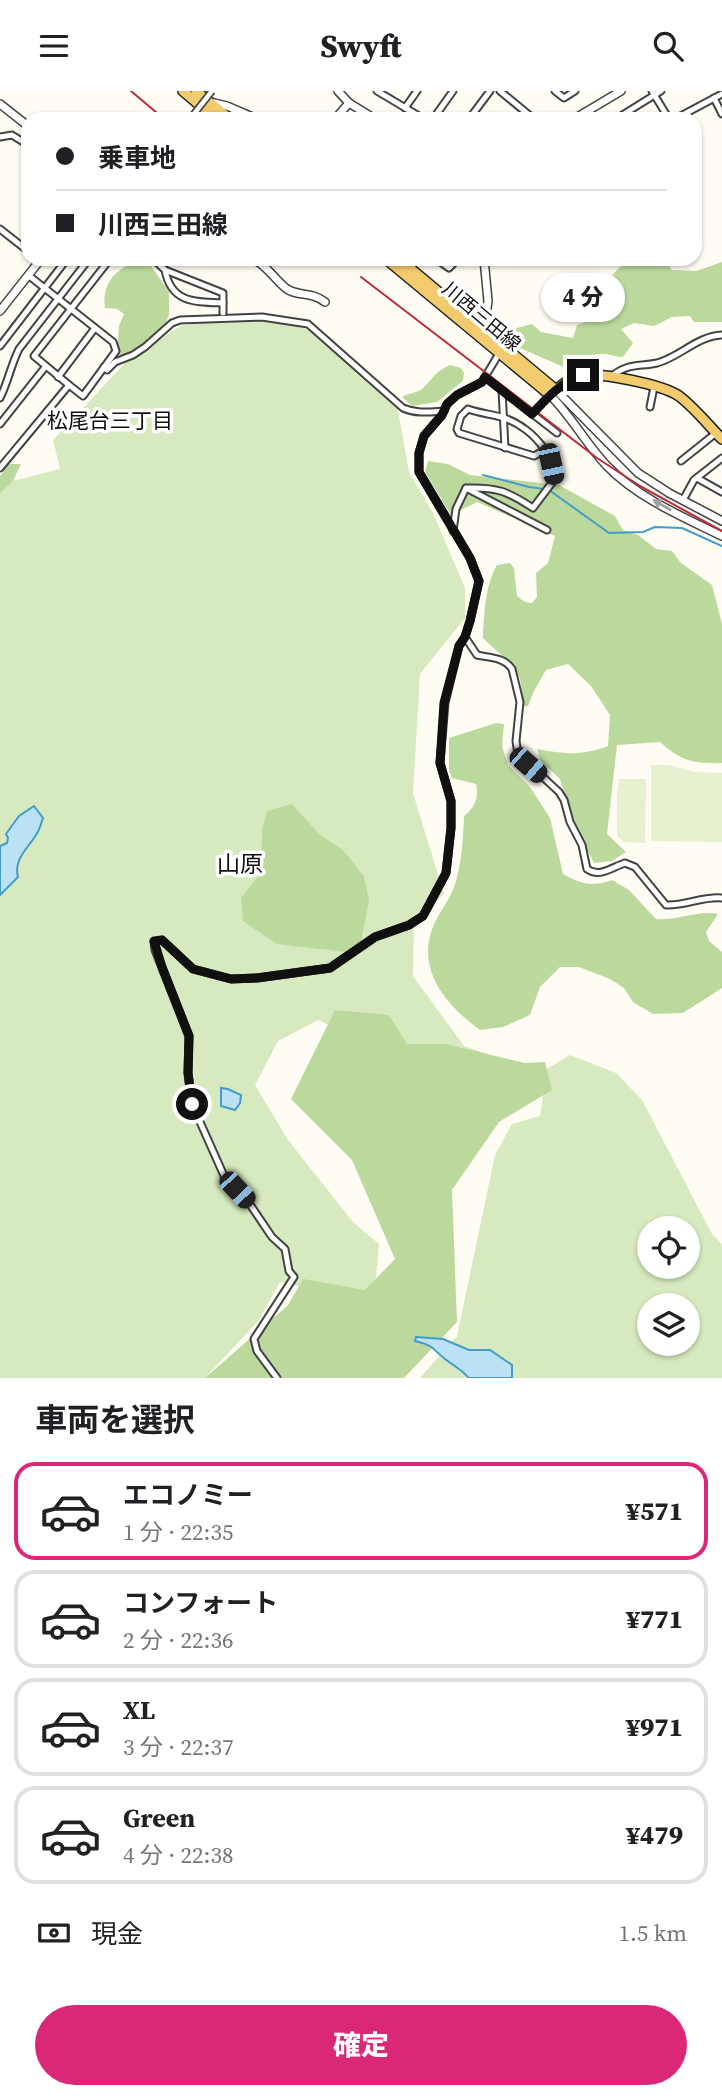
<!DOCTYPE html>
<html lang="ja">
<head>
<meta charset="utf-8">
<style>
	:root { --surface:#fff; --page:#f6f6f6; --text:#202124; --muted:#757577; --line:#e0e0e0; --accent:#db2777 }
	body { margin:0; font-family:"Source Serif 4","Noto Sans JP",serif; background:var(--page); color:var(--text); height:100vh; display:flex; flex-direction:column; font-size:26px; white-space:nowrap }
	* { box-sizing:border-box; margin:0 }
	p { font-size:23px; color:var(--muted) }
	.icon { flex:none; width:38px; height:38px; fill:none; stroke:currentColor; stroke-width:2; stroke-linecap:round; stroke-linejoin:round }
	.map { position:relative; height:1287px; overflow:hidden }
	.side { display:flex; flex-direction:column; background:var(--surface); flex:1 }
	.side>* { flex:none }
	.hud { position:absolute; left:21px; top:21px; width:681px; height:154px; border-radius:21px; box-shadow:0 2px 5px #0004; display:grid; align-content:center; height:154px; padding:0 35px; background:var(--surface) }
	.tools { position:absolute; left:637px; top:1125px; display:grid; gap:14px }
	.tools a { display:grid; place-items:center; width:63px; height:63px; border-radius:50%; background:var(--surface); box-shadow:0 2px 5px #0004; font-size:35px }
	.end { position:absolute; width:32px; height:32px; margin:-16px; border:9px solid #101010; background:#fff; box-shadow:0 0 0 4px #fff }
	.from { border-radius:50% }
	.bubble { position:absolute; height:49px; border-radius:24px; background:var(--surface); box-shadow:0 2px 5px #0004; font-size:23px; font-weight:800; line-height:49px; text-align:center }
	.car { position:absolute; width:21px; height:42px; margin:-21px -10px; border-radius:9px; box-shadow:0 0 5px 2px #0007; background:linear-gradient(#222 24%,#8ab4d8 0 40%,#222 0 76%,#8ab4d8 0 86%,#222 0) }
	.hud b { display:flex; align-items:center; gap:24px; height:66px; font-size:26px }
	.hud b+b { border-top:2px solid var(--line) }
	.hud i { width:18px; height:18px; background:var(--text) }
	ul { padding:0; list-style:none }
	li { display:flex; align-items:center; gap:21px; height:98px; margin:0 14px 10px; padding:0 21px; border:4px solid var(--line); border-radius:21px }
	li div { flex:1 }
	li b { display:block; font-size:26px }
	li em { font-style:normal; font-weight:800 }
	li.current { border-color:var(--accent) }
	li>.icon { width:63px; height:63px; stroke-width:1.5 }
	h2 { padding:0 35px; font-size:32px; line-height:84px }
	.pay { display:flex; align-items:center; gap:18px; height:77px; padding:0 35px; font-size:26px }
	.pay p { margin-inline-start:auto }
	.button { display:flex; gap:14px; margin-top:auto; padding:14px 35px }
	.button a { flex:1; height:80px; border-radius:42px; background:var(--accent); color:#fff; font-size:28px; font-weight:800; line-height:80px; text-align:center }
	header { display:flex; justify-content:space-between; align-items:center; height:91px; padding:0 35px; background:var(--surface); font-size:32px; font-weight:800 }
	.map>svg:first-child { display:block }
</style>
</head>
<body>
<header><svg class="icon" aria-label="menu" viewBox="0 0 24 24"><path d="M4 6h16M4 12h16M4 18h16"/></svg>Swyft<svg class="icon" aria-label="search" viewBox="0 0 24 24"><circle cx="10" cy="10" r="6"/><path d="M15 15l6 6"/></svg></header>
<div class="map">
<svg width="722" height="1287" viewBox="0 0 722 1287">
	<rect width="100%" height="100%" fill="#fffcf4"/>
	<g fill="#d7e9be" fill-rule="evenodd">
		<path d="M257 224 316 241 382 295 396 309 409 381 433 422 465 497V527L420 583 413 702 444 803 414 831 413 885 464 955 502 968 369 952 318 929 278 950 255 994 288 1049 353 1131 379 1153 374 1211 280 1191 259 1229 205 1287H0V403L13 390 60 378 53 349 126 271 180 235Z"/>
		<path d="M570 964 616 982 642 1009 712 1143 722 1153V1287H420L457 1245 495 1064 512 1033 540 1025 547 978ZM649 1138H688V1176H649ZM649 1214H688V1253H649Z"/>
	</g>
	<g fill="#bcd99d">
		<path d="M634 168H664L672 179 696 180 722 171V231H694L690 225 672 226 654 235 634 232 621 238 633 252 623 266C617 266 612 264 606 263 588 262 580 267 568 278L504 250 501 241 532 233 541 241 573 247 577 234 600 226C604 199 606 181 634 168Z"/>
		<path d="M135 170 149 172 169 201V223L167 229 169 240 125 271 117 260 119 235 124 223 117 218 105 217C102 192 114 181 135 170Z"/>
		<path d="M450 274 461 277 464 282 463 290 437 311 412 315 402 306C408 302 418 302 423 297 435 286 433 282 450 274Z"/>
		<path d="M428 370 448 373 470 384 559 394 615 425 623 439 638 444 656 458 672 460 681 472 712 494 722 533V672C694 673 681 670 660 651L617 654 607 743 626 761 612 770 594 772 577 739 560 688 540 669 537 658C564 663 582 665 608 655L610 624 591 595 568 573 546 579 534 600 528 615 522 616C522 607 522 596 520 588 514 571 495 560 483 547 484 522 485 495 497 474L510 472 514 477 517 505 525 511 532 512 537 506 536 482 548 472 555 445 477 411 451 424 425 381Z"/>
		<path d="M9 373H21L13 390 0 403V385Z"/>
		<path d="M496 632 504 633 502 655 508 674 530 696 550 727 563 783C580 793 593 796 612 789L629 799 656 828C678 830 697 819 718 823L706 841 709 850 722 861V897L683 922 653 923 633 911 624 897 610 888 579 876H560L540 896 530 924 503 936 480 939C444 913 413 875 436 829 443 816 452 805 456 790 462 769 463 747 464 725 475 717 479 706 476 693L452 687 449 679V647Z"/>
		<path d="M292 713 320 744 343 759 364 785 369 810 361 851 346 861 277 853 243 830 241 807 261 782 262 738 267 720Z"/>
		<path d="M335 919 389 924 407 953H445L525 972 545 971 552 999 499 1031 452 1099 457 1231 404 1287H205L288 1214 303 1188 365 1199 395 1168 352 1069 291 1008Z"/>
	</g>
	<g fill="#e7f0cf">
		<path d="M651 674H668L695 681 722 682V751L651 750Z"/>
		<path d="M619 688H646L645 752 624 751 617 745V702Z"/>
	</g>
	<g fill="#bae2f4" stroke="#449cc9" stroke-width="2">
		<path d="M34 715 43 727C41 732 40 739 36 744 28 757 13 769 18 786L0 804V755L7 752 8 747 6 743 19 725Z"/>
		<path d="M221 997 228 998 241 1004 240 1012 235 1019 221 1015Z"/>
		<path d="M416 1246 443 1248 469 1259H490L512 1274V1287H469C460 1277 455 1276 445 1268 431 1257 435 1255 415 1250Z"/>
	</g>
	<g fill="none" stroke-linecap="round" stroke-linejoin="round">
		<g stroke="#449cc9" stroke-width="2">
			<path d="M483 384 529 396 544 398"/>
			<path d="M549 399 609 442 643 441 655 436 682 437 722 455"/>
		</g>
		<defs>
			<g id="minor">
				<path d="M377 0 424 28"/>
				<path d="M500 0 534 28"/>
				<path d="M555 0 564 7 575 0"/>
				<path d="M652 0 669 28"/>
				<path d="M714 7 722 23"/>
				<path d="M405 17 417 0"/>
				<path d="M433 28 453 0"/>
				<path d="M469 28 490 0"/>
				<path d="M616 28 661 0"/>
				<path d="M675 28 722 3"/>
				<path d="M0 46 12 44 28 54"/>
				<path d="M0 138 28 160"/>
				<path d="M153 168 165 179 223 202V222"/>
				<path d="M436 168 449 177 458 168"/>
				<path d="M165 179C171 212 195 211 223 212"/>
				<path d="M0 255 67 168"/>
				<path d="M104 276 107 279 115 271 133 264 145 256 172 232 180 229 262 226 308 233 403 317C417 323 429 321 444 320"/>
				<path d="M58 286 95 237"/>
				<path d="M485 286 557 342"/>
				<path d="M611 286C627 272 638 276 657 272 680 266 697 245 722 244"/>
				<path d="M69 294 34 265 110 168"/>
				<path d="M502 299 505 357"/>
				<path d="M0 307C8 291 11 274 19 258L89 168"/>
				<path d="M650 316 654 296"/>
				<path d="M468 318C479 322 490 323 501 326 519 331 535 344 545 359L534 365 459 342 457 338 461 325Z"/>
				<path d="M532 323 550 304"/>
				<path d="M0 333 46 275"/>
				<path d="M681 370 716 342"/>
				<path d="M0 377 69 294 83 305 116 260 113 251 28 184"/>
				<path d="M697 387 722 401"/>
				<path d="M466 397C497 396 507 400 533 417L554 389 545 359"/>
				<path d="M468 398 547 439"/>
				<path d="M683 409 694 389 722 367"/>
				<path d="M453 440 456 418 466 397"/>
				<path d="M465 546 477 564C490 567 504 566 512 578L520 611 516 650 518 663 559 701 564 709 570 731 582 754 587 778C600 787 612 776 625 772L635 776 666 814C685 815 703 805 722 807"/>
				<path d="M277 1287 257 1260 254 1248 294 1186 289 1180 285 1158 272 1146 249 1112 225 1087 192 1013 188 982 189 945 155 859 154 851 162 849 193 878 231 888 257 887 330 877 375 846 409 834 423 825 446 782 451 737V710L440 672 445 612 459 555 465 546 470 530 479 490 470 467 419 381V362L424 345 442 324 447 313 457 304 482 291 500 261"/>
			</g>
			<g id="tertiary">
				<path d="M338 0 349 12 375 28"/>
				<path d="M210 11 227 15 257 28"/>
				<path d="M0 13 28 35"/>
				<path d="M335 28 349 12"/>
				<path d="M574 28 621 0"/>
				<path d="M253 168C267 174 275 189 287 198 299 206 311 200 325 211"/>
				<path d="M0 220 41 168"/>
				<path d="M475 237 486 224 488 210 484 168"/>
				<path d="M556 299 638 382 669 402 722 430"/>
				<path d="M550 304C572 326 586 353 607 375 638 407 683 426 722 445"/>
			</g>
			<g id="primary">
				<path d="M183 0 216 28"/>
				<path d="M196 0 230 28"/>
				<path d="M386 168 550 304C559 296 570 286 583 285 602 281 663 294 679 305 695 317 708 334 722 348"/>
				<path d="M399 168 556 299"/>
			</g>
		</defs>
		<use href="#minor" stroke="#434343" stroke-width="9"/>
		<use href="#tertiary" stroke="#434343" stroke-width="10"/>
		<use href="#primary" stroke="#212121" stroke-width="12"/>
		<use href="#minor" stroke="#fff" stroke-width="5"/>
		<use href="#tertiary" stroke="#fff" stroke-width="7"/>
		<use href="#primary" stroke="#f3cb6f" stroke-width="9"/>
		<g stroke="#bc2c3b" stroke-width="2">
			<path d="M131 0 157 22"/>
			<path d="M361 186 597 367 640 395 722 440"/>
		</g>
		<defs>
			<path id="pedestrian-bridge" d="M190 28 212 0"/>
		</defs>
		<use href="#pedestrian-bridge" stroke="#434343" stroke-width="8" stroke-linecap="butt"/>
		<use href="#pedestrian-bridge" stroke="#fff" stroke-width="4.5"/>
	</g>
	<defs><path id="oneway-solid" d="M-6-.8H1V-3.2L6.5 0L1 3.2V.8H-6Z" transform="scale(1.75)"/></defs>
	<use fill="#9f9f9f" href="#oneway-solid" transform="translate(662 414) rotate(-150)"/>
	<g fill="none" stroke-linecap="round" stroke-linejoin="round">
		<path stroke="#101010" stroke-width="9" d="M192 1013 188 982 189 945 162 876 154 850 162 849 193 878 231 888 257 887 330 877 375 846 409 834 423 825 446 782 451 737V710L440 672 444 612 459 555 465 546 470 530 479 490 470 467 419 381V362L424 345 442 324 447 313 457 304 482 291 485 286 532 323C547 307 562 290 583 284"/>
	</g>
	<g text-anchor="middle" stroke-width="7" stroke-linejoin="round" paint-order="stroke">
		<g font-size="19" fill="#101010" stroke="#fff">
			<text transform="translate(482 225) rotate(40)" y="7">川西三田線</text>
		</g>
		<g font-size="21" fill="#101010" stroke="#fff">
			<text x="110" y="337">松尾台三丁目</text>
		</g>
		<g font-size="23" fill="#101010" stroke="#fff">
			<text x="240" y="781">山原</text>
		</g>
	</g>
</svg>
<div class="tools">
<a><svg class="icon" aria-label="locate" viewBox="0 0 24 24"><circle cx="12" cy="12" r="6"/><path d="M12 2v4M12 18v4M2 12h4M18 12h4"/></svg></a>
<a><svg class="icon" aria-label="layers" viewBox="0 0 24 24"><path d="M12 4l9 5-9 5-9-5zM3 14l9 5 9-5"/></svg></a>
</div>
<i class="end from" style="left:192px;top:1013px"></i>
<i class="end" style="left:583px;top:284px"></i>
<div class="bubble" style="left:541px;top:182px;width:84px">4 分</div>
<i class="car" style="left:551px;top:373px;rotate:168deg"></i>
<i class="car" style="left:528px;top:674px;rotate:131deg"></i>
<i class="car" style="left:237px;top:1099px;rotate:137deg"></i>
<div class="hud">
<b><i class="from"></i>乗車地</b>
<b><i></i>川西三田線</b>
</div>
</div>
<section class="side">
<h2>車両を選択</h2>
<ul>
<li class="current"><svg class="icon" aria-label="car" viewBox="0 0 24 24"><path d="M5 17H2v-5l4-1 3-4h7l3 4 3 1v5h-3M9 17h6M6 11h13"/><circle cx="7" cy="17" r="2"/><circle cx="17" cy="17" r="2"/></svg><div><b>エコノミー</b><p>1 分 · 22:35</p></div><em>¥571</em></li>
<li><svg class="icon" aria-label="car" viewBox="0 0 24 24"><path d="M5 17H2v-5l4-1 3-4h7l3 4 3 1v5h-3M9 17h6M6 11h13"/><circle cx="7" cy="17" r="2"/><circle cx="17" cy="17" r="2"/></svg><div><b>コンフォート</b><p>2 分 · 22:36</p></div><em>¥771</em></li>
<li><svg class="icon" aria-label="car" viewBox="0 0 24 24"><path d="M5 17H2v-5l4-1 3-4h7l3 4 3 1v5h-3M9 17h6M6 11h13"/><circle cx="7" cy="17" r="2"/><circle cx="17" cy="17" r="2"/></svg><div><b>XL</b><p>3 分 · 22:37</p></div><em>¥971</em></li>
<li><svg class="icon" aria-label="car" viewBox="0 0 24 24"><path d="M5 17H2v-5l4-1 3-4h7l3 4 3 1v5h-3M9 17h6M6 11h13"/><circle cx="7" cy="17" r="2"/><circle cx="17" cy="17" r="2"/></svg><div><b>Green</b><p>4 分 · 22:38</p></div><em>¥479</em></li>
</ul>
<div class="pay"><svg class="icon" aria-label="cash" viewBox="0 0 24 24"><path d="M3 7h18v10H3z"/><circle cx="12" cy="12" r="2"/></svg>現金<p>1.5 km</p></div>
<div class="button"><a>確定</a></div>
</section>
</body>
</html>
